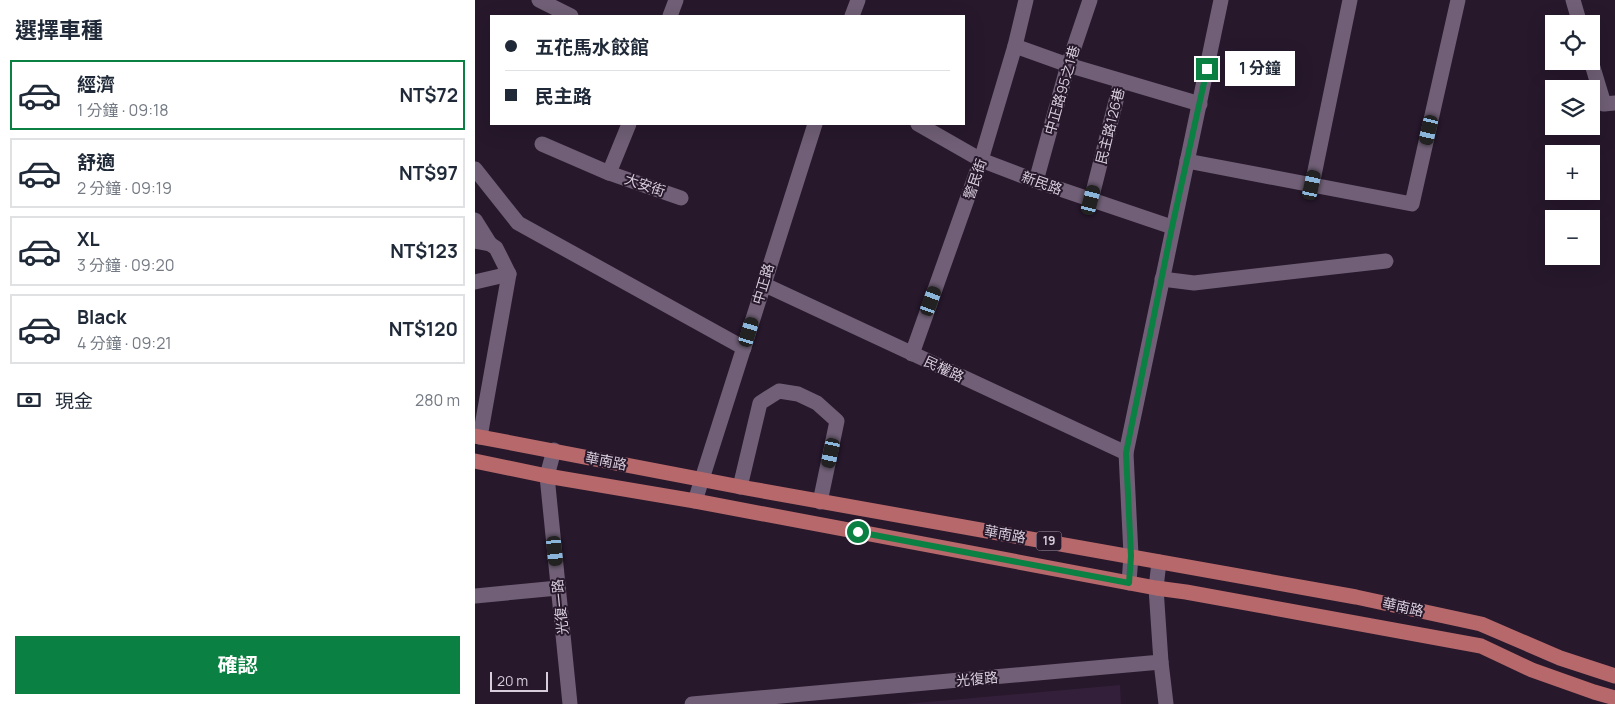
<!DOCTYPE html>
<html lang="zh-TW">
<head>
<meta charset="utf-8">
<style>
	:root { --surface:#fff; --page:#f6f6f7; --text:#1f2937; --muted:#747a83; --line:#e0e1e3; --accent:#0b8043 }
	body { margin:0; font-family:Manrope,"Noto Sans TC",sans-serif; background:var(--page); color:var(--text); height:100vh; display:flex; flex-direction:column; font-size:19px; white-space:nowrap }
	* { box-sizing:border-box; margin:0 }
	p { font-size:16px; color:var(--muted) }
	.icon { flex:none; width:28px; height:28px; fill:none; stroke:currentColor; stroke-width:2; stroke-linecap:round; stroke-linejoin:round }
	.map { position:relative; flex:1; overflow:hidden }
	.details { display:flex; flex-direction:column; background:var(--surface); width:475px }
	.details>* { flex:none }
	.hud { position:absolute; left:15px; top:15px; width:475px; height:110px; border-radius:0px; box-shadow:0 5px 20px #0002; display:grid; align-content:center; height:110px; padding:0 15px; background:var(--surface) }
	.controls { position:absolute; left:1070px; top:15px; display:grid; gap:10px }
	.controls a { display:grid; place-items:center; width:55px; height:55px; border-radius:0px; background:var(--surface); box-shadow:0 5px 20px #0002; font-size:25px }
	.scale { position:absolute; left:15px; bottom:12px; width:58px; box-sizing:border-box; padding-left:5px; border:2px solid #d7cddb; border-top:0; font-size:14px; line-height:18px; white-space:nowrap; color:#d7cddb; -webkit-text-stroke:4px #27182c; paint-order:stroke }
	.end { position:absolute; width:22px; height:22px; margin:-11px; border:6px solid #0b8043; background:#fff; box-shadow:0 0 0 2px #fff }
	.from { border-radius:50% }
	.bubble { position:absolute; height:35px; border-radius:0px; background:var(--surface); box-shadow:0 5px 20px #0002; font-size:16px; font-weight:700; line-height:35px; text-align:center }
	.car { position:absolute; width:15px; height:30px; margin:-15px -8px; border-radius:6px; box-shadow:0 0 4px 1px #0007; background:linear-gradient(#222 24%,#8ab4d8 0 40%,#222 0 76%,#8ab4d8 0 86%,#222 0) }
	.hud b { display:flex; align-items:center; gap:18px; height:48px; font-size:19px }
	.hud b+b { border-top:1px solid var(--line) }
	.hud i { width:12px; height:12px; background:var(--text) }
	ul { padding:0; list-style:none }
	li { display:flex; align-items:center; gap:15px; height:70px; margin:0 10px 8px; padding:0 5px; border:2px solid var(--line); border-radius:0px }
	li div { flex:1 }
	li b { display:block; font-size:19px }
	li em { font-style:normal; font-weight:700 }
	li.selected { border-color:var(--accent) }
	li>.icon { width:45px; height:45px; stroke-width:1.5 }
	h2 { padding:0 15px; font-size:22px; line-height:60px }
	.pay { display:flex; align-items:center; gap:12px; height:55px; padding:0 15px; font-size:19px }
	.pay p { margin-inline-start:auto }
	.button { display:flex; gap:10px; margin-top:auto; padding:10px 15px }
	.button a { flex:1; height:58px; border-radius:0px; background:var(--accent); color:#fff; font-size:20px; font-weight:700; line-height:58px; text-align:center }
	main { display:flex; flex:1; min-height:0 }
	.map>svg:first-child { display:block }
</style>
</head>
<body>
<main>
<section class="details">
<h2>選擇車種</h2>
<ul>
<li class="selected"><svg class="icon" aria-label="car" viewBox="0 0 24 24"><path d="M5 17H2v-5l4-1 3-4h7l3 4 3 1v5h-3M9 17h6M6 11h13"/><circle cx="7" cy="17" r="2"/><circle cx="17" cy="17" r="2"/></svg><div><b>經濟</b><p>1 分鐘 · 09:18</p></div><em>NT$72</em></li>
<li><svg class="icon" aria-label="car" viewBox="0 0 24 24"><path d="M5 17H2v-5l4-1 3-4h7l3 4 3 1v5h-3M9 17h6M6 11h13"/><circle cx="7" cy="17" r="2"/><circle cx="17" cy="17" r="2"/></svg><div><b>舒適</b><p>2 分鐘 · 09:19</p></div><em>NT$97</em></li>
<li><svg class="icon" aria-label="car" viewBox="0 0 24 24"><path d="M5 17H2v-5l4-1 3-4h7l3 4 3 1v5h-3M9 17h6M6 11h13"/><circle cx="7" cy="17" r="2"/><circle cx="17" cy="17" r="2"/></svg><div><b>XL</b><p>3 分鐘 · 09:20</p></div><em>NT$123</em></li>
<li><svg class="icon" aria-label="car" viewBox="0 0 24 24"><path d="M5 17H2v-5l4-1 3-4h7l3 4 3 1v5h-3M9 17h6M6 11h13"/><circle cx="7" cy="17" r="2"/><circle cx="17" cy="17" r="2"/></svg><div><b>Black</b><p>4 分鐘 · 09:21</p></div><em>NT$120</em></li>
</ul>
<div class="pay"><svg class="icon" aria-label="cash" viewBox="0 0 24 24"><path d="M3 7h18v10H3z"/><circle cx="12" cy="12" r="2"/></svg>現金<p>280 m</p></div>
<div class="button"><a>確認</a></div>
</section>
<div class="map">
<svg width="1140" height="704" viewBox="0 0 1140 704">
	<rect width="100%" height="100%" fill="#27182c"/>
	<path fill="#331f39" d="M645 685 646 704H429Z"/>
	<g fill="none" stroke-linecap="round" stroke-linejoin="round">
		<g stroke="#705f76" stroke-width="15">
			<path d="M64 0 96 16"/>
			<path d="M1098 0 1105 24"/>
			<path d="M195 16 201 0"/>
			<path d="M377 16 383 0"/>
			<path d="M540 46 593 65 725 104"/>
			<path d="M1116 61 1129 104 1140 103"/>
			<path d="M443 124 506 160 561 181 697 227"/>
			<path d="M67 144 134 173 206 198"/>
			<path d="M712 161 937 204 983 0"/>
			<path d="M0 169 43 223 269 348"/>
			<path d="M134 173 154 124"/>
			<path d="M561 181 593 65 615 0"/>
			<path d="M837 185 875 0"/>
			<path d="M616 200 646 81"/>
			<path d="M0 220 15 244"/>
			<path d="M0 241 15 244 21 248 34 274 5 437"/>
			<path d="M687 279 719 283 911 261"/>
			<path d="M0 282 34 274"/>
			<path d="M288 284 651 453"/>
			<path d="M437 354 506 160 540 46 551 0"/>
			<path d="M79 450 72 476 95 704"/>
			<path d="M265 487 285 403 304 391 323 394 342 403 362 421 345 502"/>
			<path d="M220 501 340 124"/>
			<path d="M654 583 656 555 651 453 746 0"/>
			<path d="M0 596 83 588"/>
			<path d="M686 662 691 704"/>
			<path d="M217 704 686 662 681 588 684 562"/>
		</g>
		<g stroke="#b6686a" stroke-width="15">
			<path d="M0 436 271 488 881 597 1006 624 1085 658 1140 676"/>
			<path d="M0 461 72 476 220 501 681 588 711 592 1006 646 1057 670 1119 692 1140 698"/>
		</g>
	</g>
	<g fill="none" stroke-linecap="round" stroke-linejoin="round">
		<path stroke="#0b8043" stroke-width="6" d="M383 532 654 583 656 556 651 453 697 227 732 69"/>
	</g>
	<g text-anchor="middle" stroke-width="4" stroke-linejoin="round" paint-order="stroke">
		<rect fill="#27182c" stroke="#a297a6" stroke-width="1" x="561.5" y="531.5" width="25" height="19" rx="4"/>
		<g font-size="12" font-weight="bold" fill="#d7cddb">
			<text x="574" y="545">19</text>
		</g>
		<g font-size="14" fill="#d7cddb" stroke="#27182c">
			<text transform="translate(587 90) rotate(-74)" y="5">中正路95之1巷</text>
			<text transform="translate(635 126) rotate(-76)" y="5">民主路126巷</text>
			<text transform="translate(500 179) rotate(-71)" y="5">警民街</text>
			<text transform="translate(567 183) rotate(20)" y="5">新民路</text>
			<text transform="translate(170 185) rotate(19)" y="5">大安街</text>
			<text transform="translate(288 284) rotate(-73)" y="5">中正路</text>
			<text transform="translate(469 369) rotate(25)" y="5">民權路</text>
			<text transform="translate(131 461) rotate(11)" y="5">華南路</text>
			<text transform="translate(530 534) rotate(10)" y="5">華南路</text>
			<text transform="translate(85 607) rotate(-96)" y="5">光復一路</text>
			<text transform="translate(928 607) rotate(12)" y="5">華南路</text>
			<text transform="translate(502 679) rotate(-5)" y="5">光復路</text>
		</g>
	</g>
</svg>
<div class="controls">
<a><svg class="icon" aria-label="locate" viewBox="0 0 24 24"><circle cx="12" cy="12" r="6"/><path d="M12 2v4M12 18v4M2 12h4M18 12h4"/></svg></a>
<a><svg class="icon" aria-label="layers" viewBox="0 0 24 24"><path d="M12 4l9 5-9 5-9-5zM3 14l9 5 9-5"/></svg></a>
<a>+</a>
<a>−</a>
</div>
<div class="scale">20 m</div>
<i class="end from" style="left:383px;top:532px"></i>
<i class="end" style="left:732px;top:69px"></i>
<div class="bubble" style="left:750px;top:51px;width:70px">1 分鐘</div>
<i class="car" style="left:954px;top:130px;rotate:193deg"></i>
<i class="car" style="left:837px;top:185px;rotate:12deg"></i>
<i class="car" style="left:616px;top:200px;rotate:14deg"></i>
<i class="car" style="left:456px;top:301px;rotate:20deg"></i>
<i class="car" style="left:274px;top:332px;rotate:17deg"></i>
<i class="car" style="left:356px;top:453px;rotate:192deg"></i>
<i class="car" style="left:80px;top:551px;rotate:174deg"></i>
<div class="hud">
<b><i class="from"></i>五花馬水餃館</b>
<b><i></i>民主路</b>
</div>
</div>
</main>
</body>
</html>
